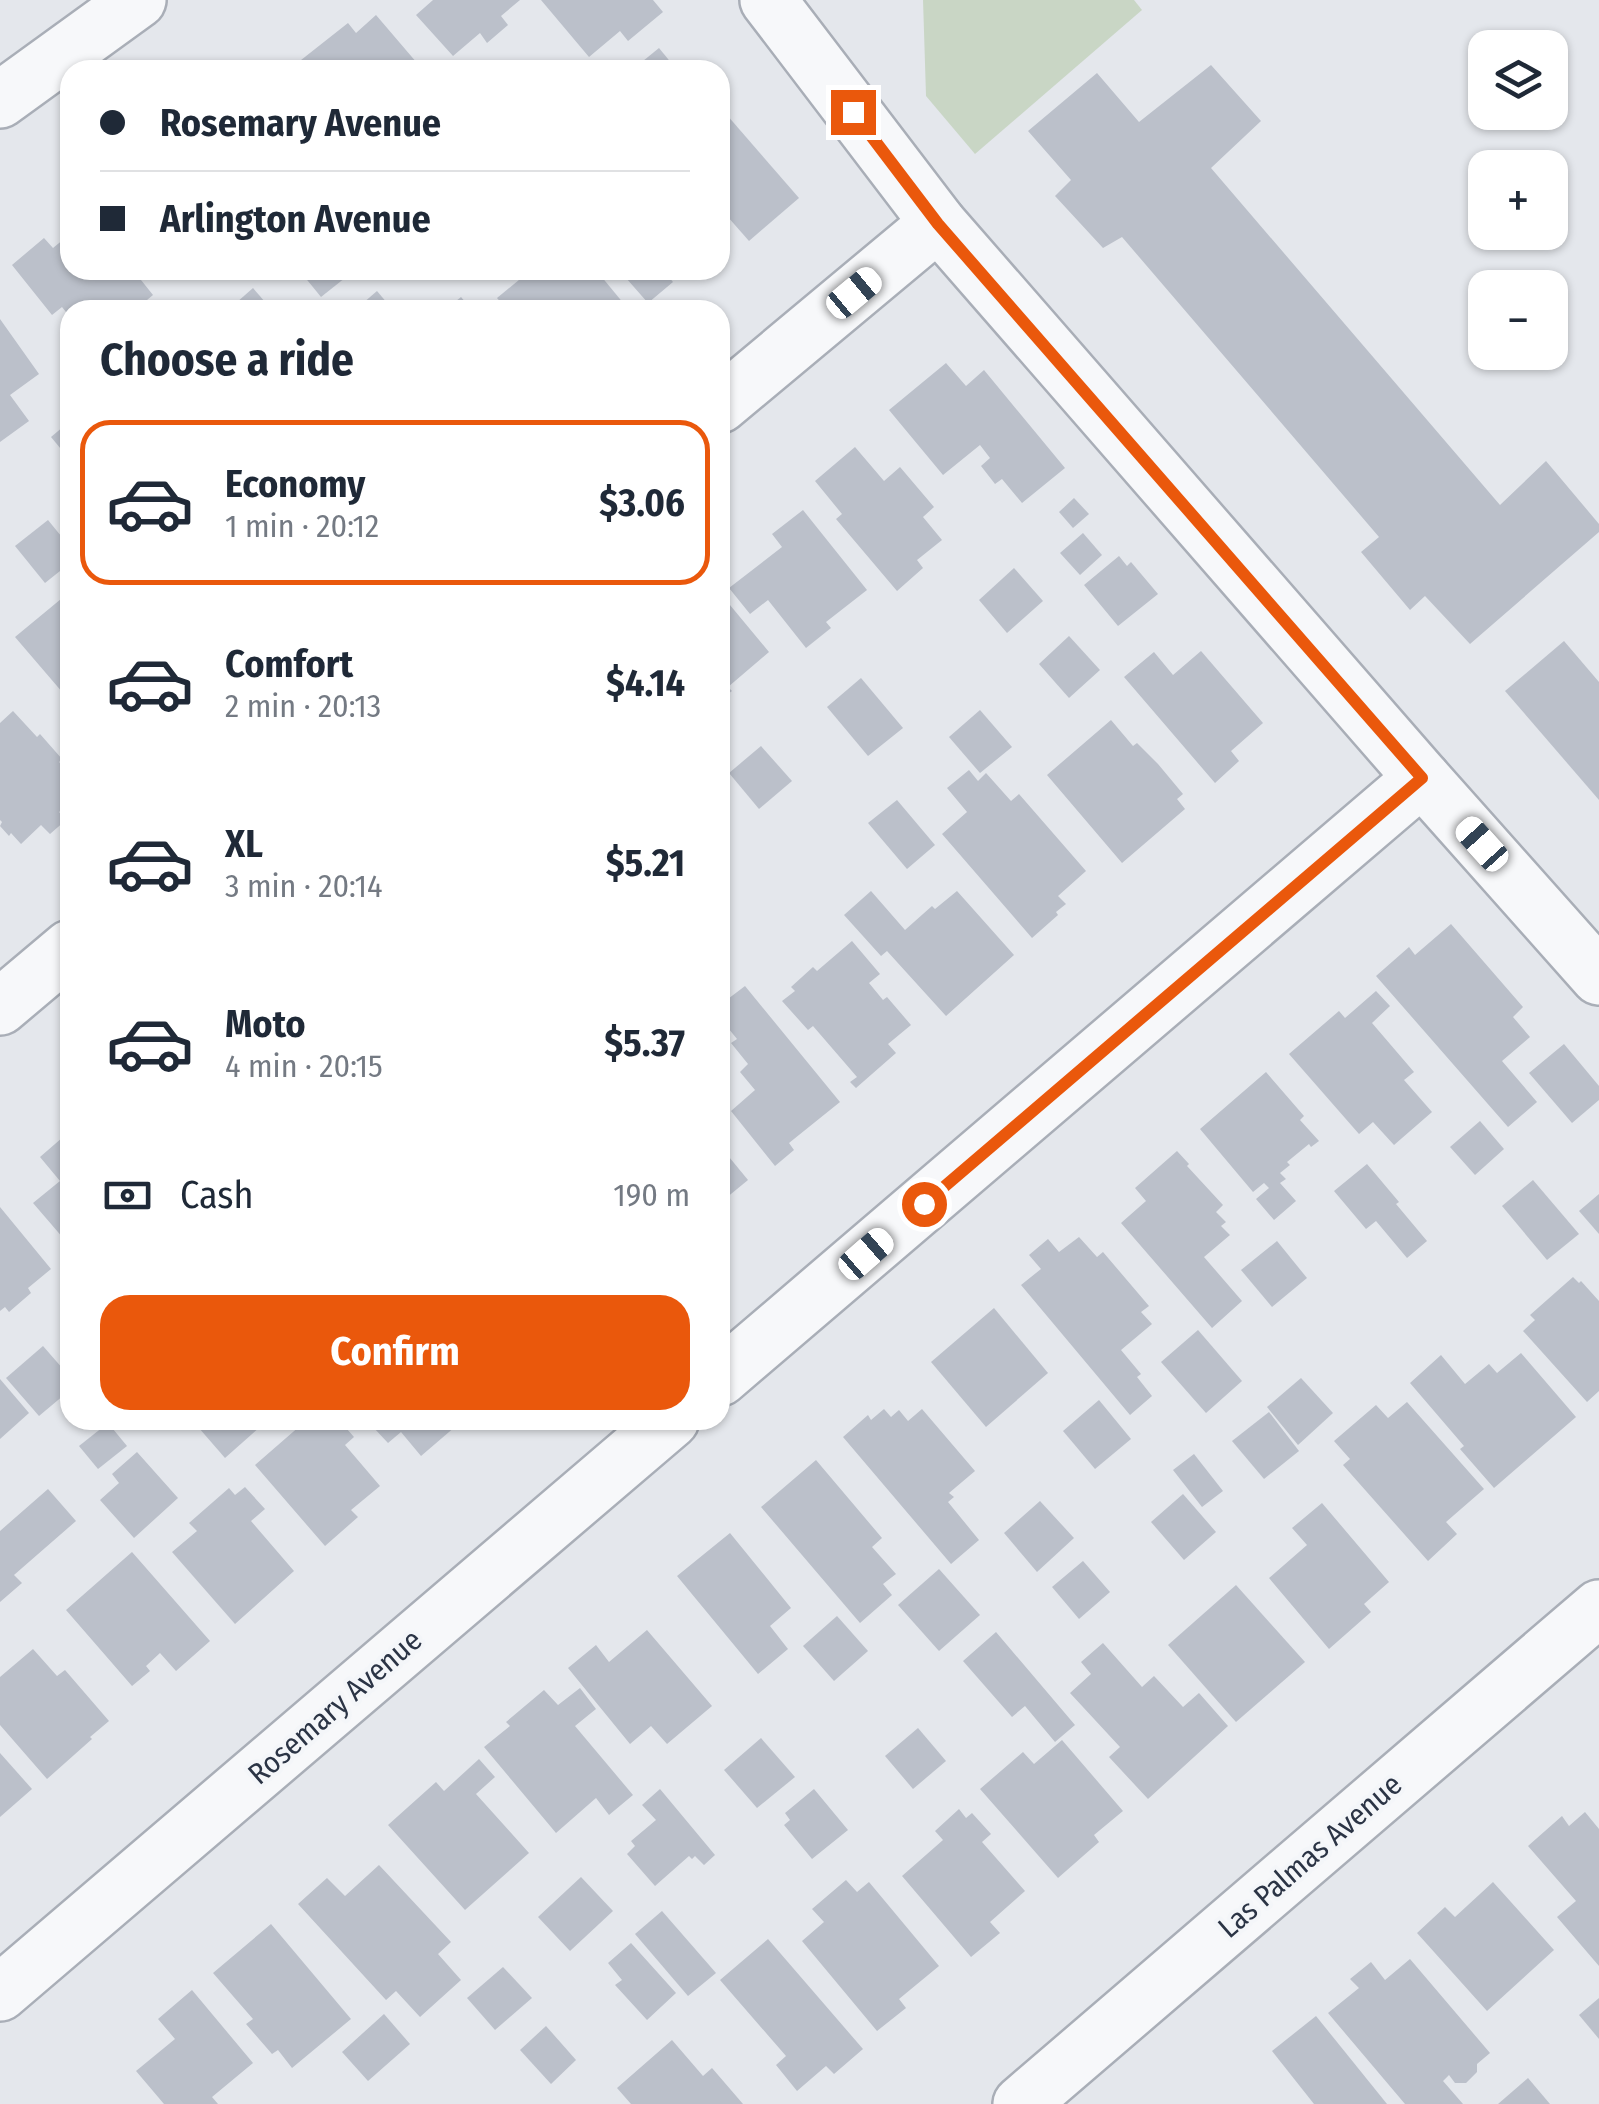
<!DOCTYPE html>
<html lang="en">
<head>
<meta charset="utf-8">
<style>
	:root { --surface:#fff; --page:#f6f6f7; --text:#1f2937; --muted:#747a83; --line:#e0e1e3; --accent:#ea580c }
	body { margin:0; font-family:"Fira Sans Condensed",sans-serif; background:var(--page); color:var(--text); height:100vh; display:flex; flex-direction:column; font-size:38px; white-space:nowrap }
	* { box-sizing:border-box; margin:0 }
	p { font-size:32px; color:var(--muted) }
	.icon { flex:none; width:55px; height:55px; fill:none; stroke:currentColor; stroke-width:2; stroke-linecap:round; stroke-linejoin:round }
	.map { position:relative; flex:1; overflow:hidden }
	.details { position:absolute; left:60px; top:300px; width:670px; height:1130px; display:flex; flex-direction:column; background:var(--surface); border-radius:30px; box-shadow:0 2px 8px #0004 }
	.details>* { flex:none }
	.banner { position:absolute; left:60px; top:60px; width:670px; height:220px; border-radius:30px; box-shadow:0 2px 8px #0004; display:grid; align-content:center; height:220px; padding:0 40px; background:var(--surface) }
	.buttons { position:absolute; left:1468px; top:30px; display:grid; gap:20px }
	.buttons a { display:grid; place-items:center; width:100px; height:100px; border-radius:20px; background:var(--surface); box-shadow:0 2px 8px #0004; font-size:50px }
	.end { position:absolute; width:45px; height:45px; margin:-22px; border:12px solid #ea580c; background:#fff; box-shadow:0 0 0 5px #fff }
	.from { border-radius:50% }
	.car { position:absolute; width:30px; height:60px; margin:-30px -15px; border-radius:12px; box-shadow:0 0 8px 2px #0007; background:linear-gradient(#fff 24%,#345 0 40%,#fff 0 76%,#345 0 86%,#fff 0) }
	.banner b { display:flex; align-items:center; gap:35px; height:95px; font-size:38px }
	.banner b+b { border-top:2px solid var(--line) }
	.banner i { width:25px; height:25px; background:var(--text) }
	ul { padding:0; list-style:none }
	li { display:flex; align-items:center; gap:30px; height:165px; margin:0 20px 15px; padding:0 20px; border:5px solid transparent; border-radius:30px }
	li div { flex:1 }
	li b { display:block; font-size:38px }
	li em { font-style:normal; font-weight:700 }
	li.selected { border-color:var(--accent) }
	li>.icon { width:90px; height:90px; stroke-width:1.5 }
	h2 { padding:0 40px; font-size:45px; line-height:120px }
	.pay { display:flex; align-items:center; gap:25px; height:110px; padding:0 40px; font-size:38px }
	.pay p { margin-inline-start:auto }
	.action { display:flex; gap:20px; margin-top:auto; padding:20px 40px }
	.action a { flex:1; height:115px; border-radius:30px; background:var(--accent); color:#fff; font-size:40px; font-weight:700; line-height:115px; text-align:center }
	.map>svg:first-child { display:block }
</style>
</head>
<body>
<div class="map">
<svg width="1599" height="2104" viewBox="0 0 1599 2104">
	<rect width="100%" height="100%" fill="#e4e7ec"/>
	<path fill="#c9d6c5" d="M923 0H1134L1142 10 975 154 926 96Z"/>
	<g fill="#bbc0ca">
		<path d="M433 0H520L501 16 508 25 487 43 480 33 453 56 416 15Z"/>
		<path d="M541 0H653L663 12 628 41 620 31 589 57Z"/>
		<path d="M376 15 423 70H302L296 64 348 23 356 33Z"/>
		<path d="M659 48 677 70H632Z"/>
		<path d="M1211 65 1261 121 1211 168 1500 505 1546 461 1599 524V532L1470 644 1425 596 1410 610 1361 552 1379 537 1122 237 1103 248 1055 196 1071 180 1028 131 1097 73 1139 122Z"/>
		<path d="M720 107 799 198 749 241 720 208Z"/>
		<path d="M70 234V270H133L153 295 135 310H70V317L62 307 52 315 12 265 44 238 53 248Z"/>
		<path d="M299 270H355L321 297Z"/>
		<path d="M531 270H596L629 310H507L497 298Z"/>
		<path d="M619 270H675L668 276 673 282 648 303Z"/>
		<path d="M253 288 272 310H228Z"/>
		<path d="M377 291 393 310H355Z"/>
		<path d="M461 297 472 310H445Z"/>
		<path d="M0 319 39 374 10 395 29 421 0 442Z"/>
		<path d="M946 363 966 386 984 370 1065 468 1022 503 1002 479 995 484 981 466 990 458 980 445 943 475 889 410Z"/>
		<path d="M70 421V460L51 437Z"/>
		<path d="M855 447 884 481 900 467 934 507 923 517 942 540 917 560 923 568 897 591 836 519 842 514 815 481Z"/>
		<path d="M1074 498 1089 514 1073 528 1059 512Z"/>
		<path d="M803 510 867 590 826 622 831 628 806 648 768 600 750 614 729 588 782 547 772 534Z"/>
		<path d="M48 520 70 547V563L45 583 15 546Z"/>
		<path d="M1083 533 1102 555 1080 575 1060 553Z"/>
		<path d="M1119 556 1127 566 1131 562 1158 594 1118 626 1084 585Z"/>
		<path d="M1014 568 1043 601 1007 633 979 600Z"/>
		<path d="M720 593 769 652 728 687 732 691 720 700Z"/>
		<path d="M61 599 70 609V721L60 708 69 700 15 637Z"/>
		<path d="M1069 636 1100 670 1069 698 1039 664Z"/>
		<path d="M1564 641 1599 682V800L1505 691Z"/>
		<path d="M1201 651 1263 723 1231 751 1239 761 1215 783 1124 677 1154 652 1173 675Z"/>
		<path d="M861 678 903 728 868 756 827 707Z"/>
		<path d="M980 710 1012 747 980 773 949 737Z"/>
		<path d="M13 711 37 737 40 734 62 759 59 762 67 770 63 774 70 783V802L59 812 66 820 50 834 41 825 21 844 11 833 9 836 0 826 2 822 0 820V723Z"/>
		<path d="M1111 720 1133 746 1137 743 1158 764 1183 794 1177 799 1185 809 1122 863 1047 775Z"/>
		<path d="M761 746 792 781 759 809 729 773Z"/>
		<path d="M969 770 978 781 986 773 1011 801 1019 794 1086 871 1058 896 1066 904 1056 912 1058 915 1032 938 942 834 967 812 947 788Z"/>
		<path d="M897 800 935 845 907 869 868 823Z"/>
		<path d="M720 865 730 875 720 885Z"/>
		<path d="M871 891 905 930 932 906 935 909 957 891 1014 955 946 1016 887 951 881 956 844 915Z"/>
		<path d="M1451 924 1523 1007 1513 1017 1530 1037 1502 1061 1537 1102 1508 1127 1376 976 1409 947 1415 955Z"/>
		<path d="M852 941 880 974 869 983 883 1000 887 997 911 1025 888 1044 896 1053 856 1088 850 1082 857 1077 813 1026 808 1030 782 1001 795 991 791 987 813 967 817 971Z"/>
		<path d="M745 986 840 1102 789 1143 794 1150 775 1166 731 1111 755 1090 740 1072 748 1064 731 1043 737 1039 720 1018V1005Z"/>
		<path d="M1376 991 1390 1006 1372 1023 1414 1072 1404 1080 1432 1112 1394 1145 1373 1122 1359 1134 1289 1054 1339 1011 1345 1018Z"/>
		<path d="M1564 1044 1599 1086V1100L1572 1123 1529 1073Z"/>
		<path d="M1266 1072 1304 1116 1300 1120 1319 1141 1311 1147 1309 1144 1287 1162 1290 1165 1280 1173 1286 1179 1280 1183 1296 1201 1274 1220 1256 1199 1269 1188 1264 1183 1253 1192 1200 1129Z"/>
		<path d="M1480 1121 1504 1149 1475 1175 1450 1147Z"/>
		<path d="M70 1131V1246L33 1203 60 1181 40 1157Z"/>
		<path d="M720 1146 748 1180 720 1203Z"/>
		<path d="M1177 1151 1189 1164 1187 1166 1223 1205 1216 1212 1226 1222 1221 1226 1230 1235 1204 1257 1242 1301 1212 1328 1121 1223 1146 1201 1135 1188Z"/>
		<path d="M1367 1164 1399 1202 1396 1204 1427 1241 1407 1258 1376 1221 1366 1229 1334 1191Z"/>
		<path d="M1533 1180 1579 1234 1547 1260 1502 1206Z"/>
		<path d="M1599 1194V1234L1579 1211Z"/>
		<path d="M0 1207 51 1269 28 1288 31 1293 9 1312 5 1307 0 1311Z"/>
		<path d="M1079 1237 1097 1257 1103 1252 1149 1306 1141 1312 1152 1324 1121 1350 1141 1374 1137 1377 1152 1396 1130 1415 1021 1285 1041 1269 1029 1255 1048 1239 1059 1252Z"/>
		<path d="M1277 1241 1307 1278 1272 1307 1241 1270Z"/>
		<path d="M1573 1277 1579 1283 1581 1281 1599 1301V1391L1587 1402 1523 1331 1535 1320 1530 1315Z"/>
		<path d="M994 1308 1048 1373 986 1427 931 1362Z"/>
		<path d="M1198 1330 1242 1381 1206 1413 1161 1362Z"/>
		<path d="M43 1346 70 1377V1390L39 1416 6 1378Z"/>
		<path d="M1521 1353 1576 1417 1494 1488 1460 1449 1464 1446 1410 1383 1441 1355 1465 1384 1489 1364 1497 1373Z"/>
		<path d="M1301 1378 1333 1413 1298 1445 1267 1407Z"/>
		<path d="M0 1379 29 1413 0 1439Z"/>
		<path d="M1099 1400 1131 1439 1095 1469 1063 1431Z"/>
		<path d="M1407 1402 1484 1489 1446 1522 1457 1534 1428 1561 1343 1465 1350 1459 1334 1441 1376 1405 1388 1418Z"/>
		<path d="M884 1409 891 1417 899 1410 908 1421 922 1409 975 1471 949 1493 954 1497 948 1502 979 1540 951 1564 843 1437 868 1415 871 1420Z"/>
		<path d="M1269 1412 1299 1451 1264 1479 1232 1441Z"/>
		<path d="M192 1420H268L225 1458Z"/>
		<path d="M297 1420H339L354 1437 345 1445 380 1486 351 1510 358 1517 325 1546 255 1465 301 1425Z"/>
		<path d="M381 1420H463L421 1456 401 1432 388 1443 373 1427Z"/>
		<path d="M108 1423 127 1446 98 1469 79 1446Z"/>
		<path d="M137 1452 178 1498 134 1538 100 1500 119 1483 112 1474Z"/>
		<path d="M1194 1454 1223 1491 1202 1507 1173 1470Z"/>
		<path d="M816 1460 882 1538 872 1547 896 1574 883 1584 892 1595 860 1623 761 1507Z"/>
		<path d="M245 1487 265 1509 251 1521 294 1571 235 1624 172 1552 197 1531 189 1523 229 1488 235 1495Z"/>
		<path d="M48 1489 76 1521 14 1575 22 1583 0 1602V1531Z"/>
		<path d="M1183 1494 1216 1532 1184 1560 1151 1522Z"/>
		<path d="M1040 1501 1074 1538 1037 1572 1004 1533Z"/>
		<path d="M1322 1503 1389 1582 1364 1604 1371 1612 1329 1649 1269 1578 1307 1545 1292 1528Z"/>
		<path d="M730 1533 791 1608 770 1626 788 1649 758 1674 677 1576Z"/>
		<path d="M132 1552 210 1641 176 1671 160 1653 146 1666 150 1671 132 1686 66 1610Z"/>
		<path d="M1083 1561 1110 1592 1079 1619 1052 1587Z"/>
		<path d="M939 1569 980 1615 939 1651 898 1605Z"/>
		<path d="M1236 1585 1305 1662 1236 1722 1168 1645Z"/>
		<path d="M837 1616 868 1651 834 1681 803 1646Z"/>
		<path d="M647 1630 712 1706 667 1744 651 1726 630 1744 568 1668 596 1645 609 1662Z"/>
		<path d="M996 1632 1075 1725 1055 1742 1025 1706 1012 1717 963 1661Z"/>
		<path d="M1103 1643 1142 1687 1154 1676 1183 1707 1199 1693 1228 1726 1148 1799 1109 1757 1120 1747 1070 1693 1091 1674 1081 1662Z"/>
		<path d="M33 1649 57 1676 65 1670 109 1721 90 1737 92 1739 47 1779 0 1725V1677Z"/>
		<path d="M580 1688 596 1709 575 1726 633 1795 609 1815 596 1798 556 1833 484 1747 510 1726 506 1722 544 1690 558 1705Z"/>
		<path d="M918 1728 946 1761 913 1789 885 1756Z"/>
		<path d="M761 1738 795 1777 757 1808 724 1770Z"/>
		<path d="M1062 1740 1123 1811 1094 1835 1099 1842 1058 1878 980 1789 1023 1752 1034 1764Z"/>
		<path d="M0 1753 32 1789 0 1817Z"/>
		<path d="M479 1759 495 1777 476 1794 529 1853 465 1910 388 1825 436 1782 444 1791Z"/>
		<path d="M660 1789 715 1855 704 1865 695 1856 692 1859 689 1856 655 1886 627 1854 635 1846 631 1841 656 1820 642 1805Z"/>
		<path d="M814 1789 848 1830 812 1859 784 1825 790 1820 785 1813Z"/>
		<path d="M959 1809 966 1818 972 1813 991 1834 982 1842 1025 1891 990 1922 1000 1933 971 1957 902 1876 943 1840 935 1831Z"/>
		<path d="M1585 1812 1599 1829V1966L1557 1917 1576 1901 1528 1846 1562 1816 1569 1826Z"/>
		<path d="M379 1865 451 1942 438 1954 461 1980 420 2017 396 1991 386 2000 298 1904 327 1878 345 1896Z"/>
		<path d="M581 1877 613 1911 570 1951 538 1917Z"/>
		<path d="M846 1880 857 1892 869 1882 939 1966 899 1999 906 2008 877 2031 802 1941 824 1922 812 1909Z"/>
		<path d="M1493 1882 1554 1950 1487 2011 1417 1933 1445 1907 1455 1917Z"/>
		<path d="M662 1911 716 1973 688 1996 635 1934Z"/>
		<path d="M271 1924 351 2019 292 2068 278 2050 272 2054 246 2024 253 2019 213 1973Z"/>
		<path d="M768 1939 863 2049 834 2074 826 2066 797 2091 776 2065 786 2056 720 1980Z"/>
		<path d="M631 1943 676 1993 647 2020 615 1985 622 1980 608 1963Z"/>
		<path d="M1410 1959 1490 2053 1477 2064V2072L1466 2083H1455L1449 2075 1443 2081 1463 2104H1405L1328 2013 1359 1988 1350 1979 1371 1962 1385 1980Z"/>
		<path d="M503 1967 532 1998 495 2030 467 1998Z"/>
		<path d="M192 1990 253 2063 212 2097 218 2104H164L136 2071 175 2039 158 2019Z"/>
		<path d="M1599 1998V2039L1579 2015Z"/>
		<path d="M384 2014 410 2044 368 2081 342 2052Z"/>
		<path d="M1316 2016 1387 2104H1314L1272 2051Z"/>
		<path d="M546 2026 576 2060 551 2084 520 2050Z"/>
		<path d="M672 2040 703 2076 712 2068 743 2104H631L617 2088Z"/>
		<path d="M1528 2078 1550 2104H1498Z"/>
	</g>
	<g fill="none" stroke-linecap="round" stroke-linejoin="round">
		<defs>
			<g id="minor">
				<path d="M768 0 938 223 1422 778 1599 977"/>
				<path d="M0 100 138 0"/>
				<path d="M720 405 938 223"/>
				<path d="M0 1007 70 948"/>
				<path d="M720 1378 1422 778"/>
				<path d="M0 1993 671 1420"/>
				<path d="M1021 2104 1599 1608"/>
			</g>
		</defs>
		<use href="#minor" stroke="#a9aeb7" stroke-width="60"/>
		<use href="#minor" stroke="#f7f8fa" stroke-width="55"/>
	</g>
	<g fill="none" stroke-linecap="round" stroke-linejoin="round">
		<path stroke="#ea580c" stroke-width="12" d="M853 112 938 224 1422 778 924 1204"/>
	</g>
	<g text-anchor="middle" stroke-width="8" stroke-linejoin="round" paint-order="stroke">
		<g font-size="30" fill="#2b3445" stroke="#f4f6f9">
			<text transform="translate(335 1707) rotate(-41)" y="10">Rosemary Avenue</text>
			<text transform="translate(1310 1856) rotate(-41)" y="10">Las Palmas Avenue</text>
		</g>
	</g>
</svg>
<div class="buttons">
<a><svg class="icon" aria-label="layers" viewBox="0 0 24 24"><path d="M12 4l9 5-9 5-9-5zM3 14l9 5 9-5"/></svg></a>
<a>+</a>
<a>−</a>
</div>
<i class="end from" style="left:924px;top:1204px"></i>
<i class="end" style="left:853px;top:112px"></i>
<i class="car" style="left:854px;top:293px;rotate:50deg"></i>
<i class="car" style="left:1482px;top:844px;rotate:318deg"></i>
<i class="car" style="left:866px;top:1254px;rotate:49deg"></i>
<div class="banner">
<b><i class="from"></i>Rosemary Avenue</b>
<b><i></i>Arlington Avenue</b>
</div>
<section class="details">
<h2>Choose a ride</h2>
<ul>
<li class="selected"><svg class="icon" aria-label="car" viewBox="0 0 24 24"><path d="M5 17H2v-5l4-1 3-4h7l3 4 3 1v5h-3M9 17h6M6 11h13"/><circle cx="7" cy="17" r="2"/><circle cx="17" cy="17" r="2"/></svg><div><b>Economy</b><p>1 min · 20:12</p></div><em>$3.06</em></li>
<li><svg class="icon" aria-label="car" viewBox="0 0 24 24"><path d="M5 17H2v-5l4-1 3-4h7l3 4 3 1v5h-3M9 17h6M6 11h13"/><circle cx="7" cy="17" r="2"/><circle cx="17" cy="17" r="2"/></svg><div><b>Comfort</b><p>2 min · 20:13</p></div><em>$4.14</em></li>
<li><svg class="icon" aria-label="car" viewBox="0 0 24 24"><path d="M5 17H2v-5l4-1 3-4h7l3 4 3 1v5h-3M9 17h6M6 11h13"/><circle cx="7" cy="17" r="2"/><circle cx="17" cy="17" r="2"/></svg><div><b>XL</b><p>3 min · 20:14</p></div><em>$5.21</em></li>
<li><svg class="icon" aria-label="car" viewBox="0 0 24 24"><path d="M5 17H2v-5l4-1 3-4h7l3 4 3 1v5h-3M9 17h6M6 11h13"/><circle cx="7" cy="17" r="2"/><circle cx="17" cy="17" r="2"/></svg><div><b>Moto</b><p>4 min · 20:15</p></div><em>$5.37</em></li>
</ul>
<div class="pay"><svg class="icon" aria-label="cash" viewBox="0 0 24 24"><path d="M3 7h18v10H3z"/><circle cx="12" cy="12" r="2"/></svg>Cash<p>190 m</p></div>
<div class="action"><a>Confirm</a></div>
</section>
</div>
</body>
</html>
